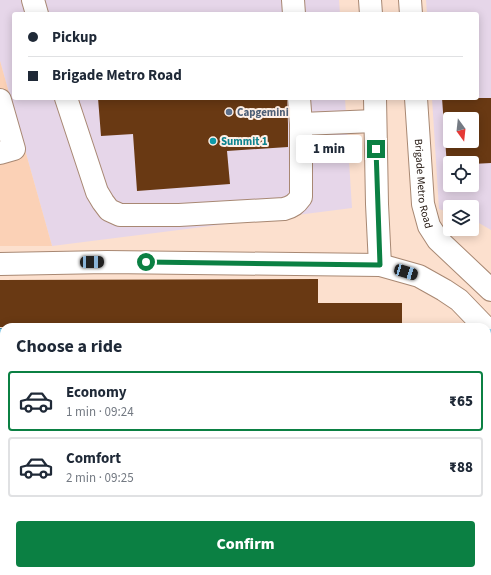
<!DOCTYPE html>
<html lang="en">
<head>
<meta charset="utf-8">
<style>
	:root { --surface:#fff; --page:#f6f6f7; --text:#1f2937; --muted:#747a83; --line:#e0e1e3; --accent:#0b8043 }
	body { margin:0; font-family:"Source Sans 3",sans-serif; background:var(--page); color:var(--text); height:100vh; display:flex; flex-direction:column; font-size:15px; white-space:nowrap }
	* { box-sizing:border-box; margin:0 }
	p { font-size:13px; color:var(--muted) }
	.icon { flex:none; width:22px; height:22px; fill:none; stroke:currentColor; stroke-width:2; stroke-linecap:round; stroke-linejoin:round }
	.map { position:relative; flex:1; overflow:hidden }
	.sheet { position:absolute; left:0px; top:323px; width:491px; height:252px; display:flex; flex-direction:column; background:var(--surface); border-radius:12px 12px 0 0; box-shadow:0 2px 10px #0003 }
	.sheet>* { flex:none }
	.hud { position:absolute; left:12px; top:12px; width:467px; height:88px; border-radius:4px; box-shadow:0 2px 10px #0003; display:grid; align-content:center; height:88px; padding:0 16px; background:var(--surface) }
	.needle { width:26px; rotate:165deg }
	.fabs { position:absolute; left:443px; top:112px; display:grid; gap:8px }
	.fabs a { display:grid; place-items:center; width:36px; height:36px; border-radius:4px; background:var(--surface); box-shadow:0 2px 10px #0003; font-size:20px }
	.end { position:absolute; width:18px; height:18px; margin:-9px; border:5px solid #0b8043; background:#fff; box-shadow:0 0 0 2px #fff }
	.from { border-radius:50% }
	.bubble { position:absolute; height:28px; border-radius:4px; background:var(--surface); box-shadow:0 2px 10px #0003; font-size:13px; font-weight:800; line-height:28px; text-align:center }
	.car { position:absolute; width:12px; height:24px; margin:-12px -6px; border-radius:5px; box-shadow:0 0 3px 1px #0007; background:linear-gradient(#222 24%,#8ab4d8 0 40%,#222 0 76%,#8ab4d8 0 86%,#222 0) }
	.hud b { display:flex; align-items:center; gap:14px; height:38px; font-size:15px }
	.hud b+b { border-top:1px solid var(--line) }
	.hud i { width:10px; height:10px; background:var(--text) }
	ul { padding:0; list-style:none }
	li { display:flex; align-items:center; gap:12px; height:60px; margin:0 8px 6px; padding:0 8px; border:2px solid var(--line); border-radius:4px }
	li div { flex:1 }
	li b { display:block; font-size:15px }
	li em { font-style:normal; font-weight:800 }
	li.on { border-color:var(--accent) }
	li>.icon { width:36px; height:36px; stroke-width:1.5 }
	h2 { padding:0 16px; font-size:18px; line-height:48px }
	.action { display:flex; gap:8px; margin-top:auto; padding:8px 16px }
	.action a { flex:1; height:46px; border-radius:4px; background:var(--accent); color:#fff; font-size:16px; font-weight:800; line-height:46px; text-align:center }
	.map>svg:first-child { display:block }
</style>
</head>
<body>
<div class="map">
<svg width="491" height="575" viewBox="0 0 491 575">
	<rect width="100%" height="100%" fill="#fce0ce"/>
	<g fill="#e6d6e9" fill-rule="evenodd">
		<path d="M0 0H339L340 14H14V98H345L352 208 52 246 0 61Z"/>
		<path d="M426 0H491V230L479 223 472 221V207H450V213L439 209 432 98H477V14H427ZM450 119H472V141H450ZM450 163H472V185H450Z"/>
		<rect x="333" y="571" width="125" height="4"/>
	</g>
	<g fill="#fbd1b6">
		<path d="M0 61 52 246H0Z"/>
		<path d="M487 412H491V575H458V571H487Z"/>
	</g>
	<g fill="#693913" fill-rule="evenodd">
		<path d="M98 98H287L288 124V147L227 151 230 184 137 191 133 134 101 136Z"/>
		<path d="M442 98H491V163L472 164V163H450V165L447 166ZM450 119H472V141H450Z"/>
		<path d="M318 279V303H402V327H0V280Z"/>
	</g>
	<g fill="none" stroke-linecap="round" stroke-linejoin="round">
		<defs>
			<g id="minor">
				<path d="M33 0 37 14"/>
				<path d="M293 0 294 14"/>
				<path d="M370 0 371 14"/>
				<path d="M410 0 411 14"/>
				<path d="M66 98 97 192 103 202 109 210 120 215H179L284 209C292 207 296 204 301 197V124L299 98"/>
				<path d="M375 98 377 204 380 265"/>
				<path id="s1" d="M416 98 423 204 429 226 438 240 491 290"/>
				<path d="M0 100 14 149 0 153"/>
				<path d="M301 124 375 121"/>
				<path d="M0 264 107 262 380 265 419 276 444 290 459 300 485 327"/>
				<path d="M0 445H4"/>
				<path d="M316 571V575"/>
			</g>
			<g id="major">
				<path d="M0 340H4"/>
				<path d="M487 340H491"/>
				<path d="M487 380H491"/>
				<path d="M0 383H4"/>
			</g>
		</defs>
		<use href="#minor" stroke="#a88873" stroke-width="24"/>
		<use href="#major" stroke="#39829f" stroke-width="24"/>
		<path stroke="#857165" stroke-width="2.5" stroke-dasharray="2 2" stroke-linecap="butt" d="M344 575V571"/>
		<use href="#minor" stroke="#fff" stroke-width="22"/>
		<use href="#major" stroke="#90d7f4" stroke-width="22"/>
		<defs>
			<g id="rail">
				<path d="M0 348H4"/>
				<path d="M487 349H491"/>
				<path d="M0 366H4"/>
				<path d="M487 367H491"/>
			</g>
		</defs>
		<use href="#rail" stroke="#726055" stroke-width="4.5"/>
		<use href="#rail" stroke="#fff0e7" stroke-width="3" stroke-dasharray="9" stroke-linecap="butt"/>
	</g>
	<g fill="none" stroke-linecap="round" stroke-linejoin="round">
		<path stroke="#0b8043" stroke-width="5" d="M146 262 380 265 376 149"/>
	</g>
	<circle fill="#5c6f8a" stroke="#fff0e7" stroke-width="1.5" cx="229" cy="112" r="4"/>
	<circle fill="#0f9aa8" stroke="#fff0e7" stroke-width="1.5" cx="213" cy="141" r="4"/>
	<g text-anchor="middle" stroke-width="4" stroke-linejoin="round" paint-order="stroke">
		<g font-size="11" font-weight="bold" fill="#4e5e75" stroke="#fff0e7" text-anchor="start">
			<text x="237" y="116">Capgemini</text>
		</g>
		<g font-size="11" font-weight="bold" fill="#0d838f" stroke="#fff0e7" text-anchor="start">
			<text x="221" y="145">Summit 1</text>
		</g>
		<g font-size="11" fill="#21150e" stroke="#fff0e7">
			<text dy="4" stroke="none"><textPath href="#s1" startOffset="86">Brigade Metro Road</textPath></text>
		</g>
	</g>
</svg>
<div class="fabs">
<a><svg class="needle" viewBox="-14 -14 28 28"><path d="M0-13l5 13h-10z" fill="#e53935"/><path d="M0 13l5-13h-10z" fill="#747a83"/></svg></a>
<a><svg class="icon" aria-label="locate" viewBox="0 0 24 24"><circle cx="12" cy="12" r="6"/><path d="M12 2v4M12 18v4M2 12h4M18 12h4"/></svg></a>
<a><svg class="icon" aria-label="layers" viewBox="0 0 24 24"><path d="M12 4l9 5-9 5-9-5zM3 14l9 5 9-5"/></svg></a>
</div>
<i class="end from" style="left:146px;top:262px"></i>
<i class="end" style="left:376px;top:149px"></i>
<div class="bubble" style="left:296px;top:135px;width:66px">1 min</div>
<i class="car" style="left:92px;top:262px;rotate:89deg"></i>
<i class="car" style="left:406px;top:272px;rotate:107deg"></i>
<div class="hud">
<b><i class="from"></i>Pickup</b>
<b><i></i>Brigade Metro Road</b>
</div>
<section class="sheet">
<h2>Choose a ride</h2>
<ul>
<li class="on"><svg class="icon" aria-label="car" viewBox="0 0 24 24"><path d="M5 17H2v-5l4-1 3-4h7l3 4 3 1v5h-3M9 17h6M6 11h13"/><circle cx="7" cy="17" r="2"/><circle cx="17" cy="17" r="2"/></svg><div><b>Economy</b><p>1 min · 09:24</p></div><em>₹65</em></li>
<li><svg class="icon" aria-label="car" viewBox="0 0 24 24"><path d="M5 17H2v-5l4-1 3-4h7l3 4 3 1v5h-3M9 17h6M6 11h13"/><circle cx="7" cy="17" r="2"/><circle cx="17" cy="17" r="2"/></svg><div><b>Comfort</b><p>2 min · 09:25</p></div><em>₹88</em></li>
</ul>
<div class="action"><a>Confirm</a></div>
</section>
</div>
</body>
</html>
